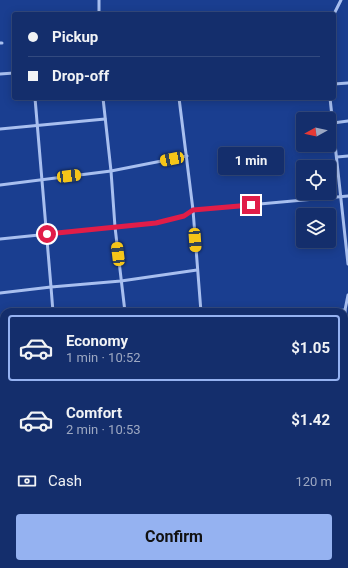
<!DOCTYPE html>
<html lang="en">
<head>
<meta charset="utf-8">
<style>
	:root { --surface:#142e6c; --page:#213a74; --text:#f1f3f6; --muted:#9da8c2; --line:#334a7f; --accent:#95b2f1 }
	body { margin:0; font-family:Roboto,sans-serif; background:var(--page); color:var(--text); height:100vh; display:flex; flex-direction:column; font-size:15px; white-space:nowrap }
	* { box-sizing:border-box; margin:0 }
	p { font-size:13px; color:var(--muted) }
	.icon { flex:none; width:22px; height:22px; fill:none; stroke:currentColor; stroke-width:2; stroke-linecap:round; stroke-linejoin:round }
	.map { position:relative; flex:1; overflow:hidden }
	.drawer { position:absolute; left:0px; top:308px; width:348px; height:260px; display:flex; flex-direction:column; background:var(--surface); border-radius:12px 12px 0 0; box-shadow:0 2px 10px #0003,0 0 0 1px var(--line) }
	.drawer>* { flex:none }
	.guide { position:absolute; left:12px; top:12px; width:324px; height:88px; border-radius:4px; box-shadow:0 2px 10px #0003,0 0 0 1px var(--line); display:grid; align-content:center; height:88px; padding:0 16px; background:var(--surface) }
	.needle { width:26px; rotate:262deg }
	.tools { position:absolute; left:296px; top:112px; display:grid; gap:8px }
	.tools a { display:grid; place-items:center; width:40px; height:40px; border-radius:4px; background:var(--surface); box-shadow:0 2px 10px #0003,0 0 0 1px var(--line); font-size:20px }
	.end { position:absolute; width:18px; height:18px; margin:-9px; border:5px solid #e11d48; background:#fff; box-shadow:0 0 0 2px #fff }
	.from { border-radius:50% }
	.bubble { position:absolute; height:28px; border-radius:4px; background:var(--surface); box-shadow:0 2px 10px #0003,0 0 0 1px var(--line); font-size:13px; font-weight:700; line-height:28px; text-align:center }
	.car { position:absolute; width:12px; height:24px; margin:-12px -6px; border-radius:5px; box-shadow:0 0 3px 1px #0007; background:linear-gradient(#f5c518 24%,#345 0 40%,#f5c518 0 76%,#345 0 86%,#f5c518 0) }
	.guide b { display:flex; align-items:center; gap:14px; height:38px; font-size:15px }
	.guide b+b { border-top:1px solid var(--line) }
	.guide i { width:10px; height:10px; background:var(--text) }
	ul { padding:7px 0 0; list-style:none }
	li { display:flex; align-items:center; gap:12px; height:66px; margin:0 8px 6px; padding:0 8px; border:2px solid transparent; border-radius:4px }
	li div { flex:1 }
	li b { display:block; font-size:15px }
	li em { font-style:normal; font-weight:700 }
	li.selected { border-color:var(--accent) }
	li>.icon { width:36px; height:36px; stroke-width:1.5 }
	.pay { display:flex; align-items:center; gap:10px; height:44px; padding:0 16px; font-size:15px }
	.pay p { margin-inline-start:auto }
	.cta { display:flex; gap:8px; margin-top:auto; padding:8px 16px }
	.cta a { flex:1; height:46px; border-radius:4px; background:var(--accent); color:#111; font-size:16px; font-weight:700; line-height:46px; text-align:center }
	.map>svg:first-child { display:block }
</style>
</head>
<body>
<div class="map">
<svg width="348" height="568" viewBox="0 0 348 568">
	<rect width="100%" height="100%" fill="#1a3e90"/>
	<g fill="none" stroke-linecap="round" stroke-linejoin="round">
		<g stroke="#a8bfef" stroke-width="3">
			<path d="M99 0V14"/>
			<path d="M334 14 341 0"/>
			<path d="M0 43H2"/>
			<path d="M0 74 14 73"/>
			<path d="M334 84 348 83"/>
			<path d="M35 98 51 287 121 281 197 270"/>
			<path d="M179 98 193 210 201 312"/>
			<path d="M330 98 348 264"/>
			<path d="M333 123 348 121"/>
			<path d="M0 129 105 119"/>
			<path d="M337 157 348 156"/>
			<path d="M0 185 111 171 103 98"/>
			<path d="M0 239 156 223 184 216 193 210 348 196"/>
			<path d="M0 293 51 287 53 312"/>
			<path d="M348 295 345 310 348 347"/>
			<path d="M125 312 115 227 111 171 187 156"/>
			<path d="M326 312 345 310"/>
			<path d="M0 345H4"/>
			<path d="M344 367H348"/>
			<path d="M344 410 348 408"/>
			<path d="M344 477 348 476"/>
		</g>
		<g stroke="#a8bfef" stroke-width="4">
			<path d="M0 489H4"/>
			<path d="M344 550 348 549"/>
			<path d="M144 564 145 568"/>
			<path d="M184 568 218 564"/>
		</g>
	</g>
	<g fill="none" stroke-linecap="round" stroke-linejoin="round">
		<path stroke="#e11d48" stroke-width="5" d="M47 234 156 223 184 216 193 210 251 205"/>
	</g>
</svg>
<div class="tools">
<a><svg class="needle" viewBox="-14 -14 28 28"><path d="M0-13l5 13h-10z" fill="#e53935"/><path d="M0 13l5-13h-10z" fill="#9da8c2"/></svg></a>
<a><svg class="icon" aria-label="locate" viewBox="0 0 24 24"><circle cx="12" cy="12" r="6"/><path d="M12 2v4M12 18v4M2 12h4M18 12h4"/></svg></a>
<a><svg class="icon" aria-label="layers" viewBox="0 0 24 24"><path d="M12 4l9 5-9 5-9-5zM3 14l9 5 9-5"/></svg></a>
</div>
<i class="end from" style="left:47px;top:234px"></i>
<i class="end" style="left:251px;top:205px"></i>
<div class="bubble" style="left:218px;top:147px;width:66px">1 min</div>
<i class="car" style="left:172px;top:159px;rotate:259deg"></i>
<i class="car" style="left:69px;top:176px;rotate:83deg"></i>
<i class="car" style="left:195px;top:240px;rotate:176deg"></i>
<i class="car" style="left:118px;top:254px;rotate:353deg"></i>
<div class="guide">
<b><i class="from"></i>Pickup</b>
<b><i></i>Drop-off</b>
</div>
<section class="drawer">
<ul>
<li class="selected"><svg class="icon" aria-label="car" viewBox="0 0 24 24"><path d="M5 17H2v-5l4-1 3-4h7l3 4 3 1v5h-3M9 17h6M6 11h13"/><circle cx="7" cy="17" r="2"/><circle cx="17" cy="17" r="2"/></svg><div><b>Economy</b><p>1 min · 10:52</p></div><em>$1.05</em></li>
<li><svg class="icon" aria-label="car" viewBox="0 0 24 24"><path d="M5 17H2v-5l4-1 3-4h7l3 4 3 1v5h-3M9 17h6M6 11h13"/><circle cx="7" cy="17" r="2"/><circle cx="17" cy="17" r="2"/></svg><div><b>Comfort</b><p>2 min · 10:53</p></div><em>$1.42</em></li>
</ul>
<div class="pay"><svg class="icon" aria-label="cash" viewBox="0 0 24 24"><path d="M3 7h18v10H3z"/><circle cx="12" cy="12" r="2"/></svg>Cash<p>120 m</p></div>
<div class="cta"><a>Confirm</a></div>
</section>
</div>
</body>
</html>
